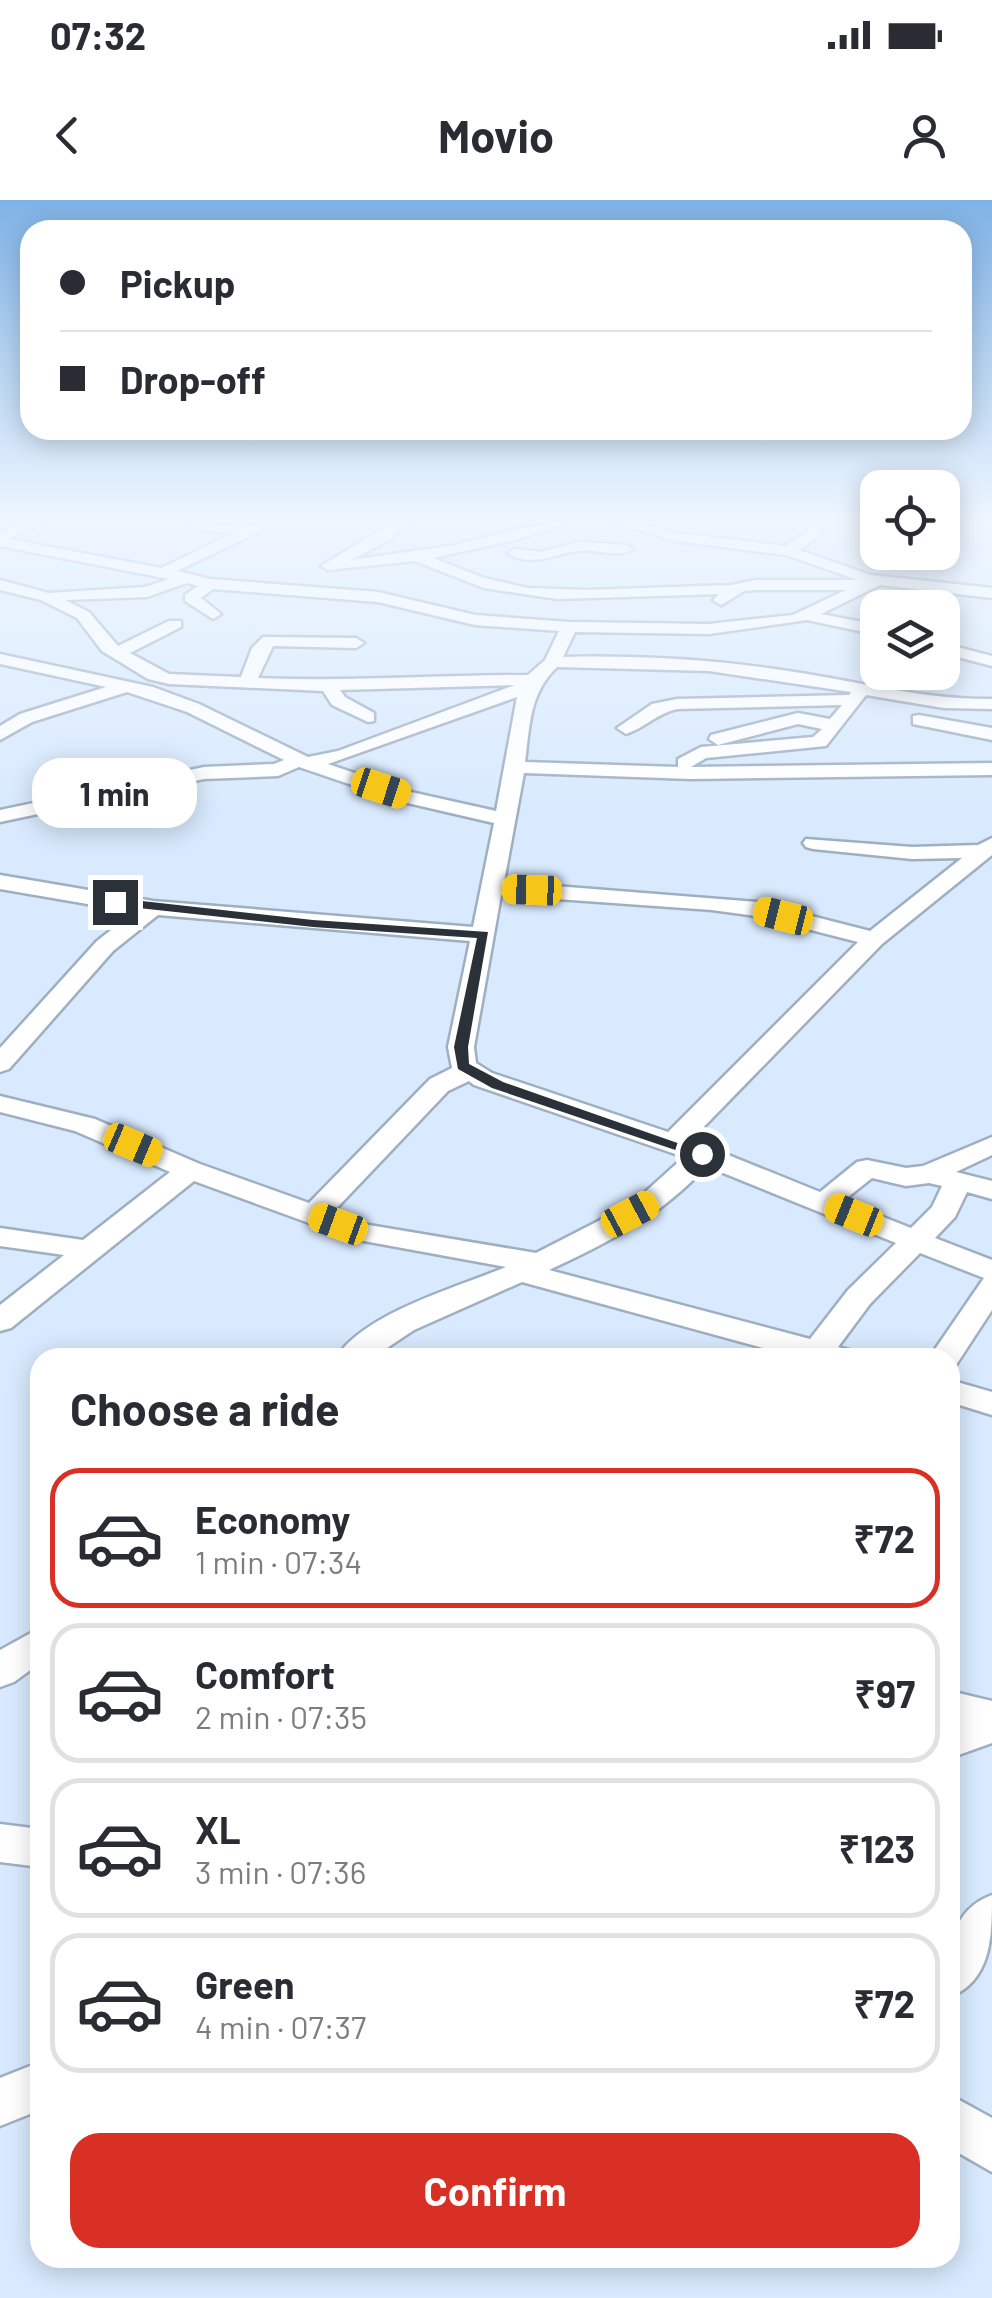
<!DOCTYPE html>
<html lang="en">
<head>
<meta charset="utf-8">
<style>
	:root { --surface:#fff; --page:#f2f2f3; --text:#2b2b33; --muted:#7c7c81; --line:#e1e1e2; --accent:#d93025 }
	body { margin:0; font-family:Barlow,sans-serif; background:var(--page); color:var(--text); height:100vh; display:flex; flex-direction:column; font-size:38px; white-space:nowrap }
	* { box-sizing:border-box; margin:0 }
	p { font-size:32px; color:var(--muted) }
	.icon { flex:none; width:55px; height:55px; fill:none; stroke:currentColor; stroke-width:2; stroke-linecap:round; stroke-linejoin:round }
	.map { position:relative; flex:1; overflow:hidden }
	.sheet { position:absolute; left:30px; top:1148px; width:930px; height:920px; display:flex; flex-direction:column; background:var(--surface); border-radius:30px; box-shadow:0 5px 25px #0003 }
	.sheet>* { flex:none }
	.banner { position:absolute; left:20px; top:20px; width:952px; height:220px; border-radius:30px; box-shadow:0 5px 25px #0003; display:grid; align-content:center; height:220px; padding:0 40px; background:var(--surface) }
	.tools { position:absolute; left:860px; top:270px; display:grid; gap:20px }
	.tools a { display:grid; place-items:center; width:100px; height:100px; border-radius:20px; background:var(--surface); box-shadow:0 5px 25px #0003; font-size:50px }
	.end { position:absolute; width:45px; height:45px; margin:-22px; border:12px solid #2b3139; background:#fff; box-shadow:0 0 0 5px #fff }
	.from { border-radius:50% }
	.bubble { position:absolute; height:70px; border-radius:30px; background:var(--surface); box-shadow:0 5px 25px #0003; font-size:32px; font-weight:700; line-height:70px; text-align:center }
	.car { position:absolute; width:30px; height:60px; margin:-30px -15px; border-radius:12px; box-shadow:0 0 8px 2px #0007; background:linear-gradient(#f5c518 24%,#345 0 40%,#f5c518 0 76%,#345 0 86%,#f5c518 0) }
	.banner b { display:flex; align-items:center; gap:35px; height:95px; font-size:38px }
	.banner b+b { border-top:2px solid var(--line) }
	.banner i { width:25px; height:25px; background:var(--text) }
	ul { padding:0; list-style:none }
	li { display:flex; align-items:center; gap:30px; height:140px; margin:0 20px 15px; padding:0 20px; border:5px solid var(--line); border-radius:30px }
	li div { flex:1 }
	li b { display:block; font-size:38px }
	li em { font-style:normal; font-weight:700 }
	li.on { border-color:var(--accent) }
	li>.icon { width:90px; height:90px; stroke-width:1.5 }
	h2 { padding:0 40px; font-size:45px; line-height:120px }
	.action { display:flex; gap:20px; margin-top:auto; padding:20px 40px }
	.action a { flex:1; height:115px; border-radius:30px; background:var(--accent); color:#fff; font-size:40px; font-weight:700; line-height:115px; text-align:center }
	.status { display:flex; justify-content:space-between; align-items:center; height:70px; padding:0 50px; background:var(--surface); direction:ltr }
	.status svg { height:28px; fill:currentColor }
	header { display:flex; justify-content:space-between; align-items:center; height:130px; padding:0 40px; background:var(--surface); font-size:45px; font-weight:700 }
	.map>svg:first-child { display:block }
</style>
</head>
<body>
<div class="status"><b>07:32</b><svg viewBox="0 0 49 12"><path d="M0 12V9h3v3zM5 12V6h3v6zM10 12V3h3v9zM15 12V0h3v12zM26 1h20v11H26zM47 4h2v5h-2z"/></svg></div>
<header><svg class="icon" aria-label="back" viewBox="0 0 24 24"><path d="M15 5l-7 7 7 7"/></svg>Movio<svg class="icon" aria-label="person" viewBox="0 0 24 24"><circle cx="12" cy="8" r="4"/><path d="M4 21q1-7 8-7t8 7"/></svg></header>
<div class="map">
<svg width="992" height="2098" viewBox="0 0 992 2098">
	<rect width="100%" height="100%" fill="#d9eafe"/>
	<g fill="none" stroke-linecap="round" stroke-linejoin="round">
		<defs>
			<g id="minor">
				<path d="M28 321H47L8 339 161 368 235 333 198 330 193 329V323L251 326 263 321H281L177 371 210 379 378 392 475 415 569 422 709 424 793 415 846 390H755L744 391 721 405 713 400 719 394 557 399 484 388 415 361 328 370 321 366 395 321H411L389 340 351 360 450 346 554 321H576L514 340 433 358 484 378 528 388 587 390 732 385 755 380H858L786 355 676 341 611 321H634L677 333 785 346 807 332 814 321H828L817 338 799 350 871 375 992 388V398L880 385 821 414 878 425V435L807 420 709 434 575 432 563 457C643 455 723 460 801 473 865 483 927 500 992 499V509L944 508 866 495 826 546 706 558 691 567 992 563V575L691 579 524 573 504 682 757 702 870 731 962 658 912 659 813 649 806 647 803 643 806 639 912 647 978 645 992 638V655L882 744 691 940 820 992 857 962 867 960 906 968 923 966 992 937V955L956 972 992 981V999L967 992 955 1017 935 1038 992 1060V1110L956 1165 950 1167V1158H929L984 1078 920 1053 870 1104 838 1147 852 1151 857 1158H800L522 1082 414 1130 372 1158H336C364 1113 458 1087 506 1067L353 1039 194 981 11 1128 0 1131V1105L64 1055 0 1046V1028L83 1040 170 972 75 931 0 912V896L95 919 200 964 309 1003 430 879 452 868 448 847 470 741 158 715 113 751 9 869 0 872V848L97 741 134 712 0 689V675L153 701 473 727 494 623 399 601 299 567 278 576 204 579 0 622V610L204 567 274 564 284 560 187 512 127 492 32 522 0 540V526L20 514 106 487 0 464V454L153 487 199 504 308 557 338 551 515 485 340 490 345 497 374 513V521L368 522 332 505 323 491 169 484 148 479 102 451 77 418 41 400 0 390V380L48 393 145 387 169 379 0 346V332ZM187 383 198 386 185 395V401L213 419 221 414 201 398 213 389 378 402 475 425 559 431 545 460 528 475C438 475 348 482 258 478L273 446 356 448 364 443 356 438 263 437 252 448 241 477 169 474 130 453 181 427V421H169L118 446 89 412 65 400 147 397ZM557 467 709 471 851 492 849 495 677 499 652 504 617 528 626 534C644 528 658 513 677 509L842 505 830 519 798 513 711 535 709 539 718 545 798 524 822 529 813 537 701 547 678 559V567L525 562C530 525 529 494 557 467ZM517 497 496 611 411 592 328 564ZM501 695 712 710 756 716 858 742 668 932 492 873 476 863 474 847ZM469 881 474 885 684 957 644 993 614 1013 536 1053 369 1025 333 1012 448 891ZM706 966 896 1043 848 1090 810 1139 549 1070C606 1044 664 1014 706 966ZM872 978 906 986 929 983 942 986 932 1007 911 1028 843 1001Z"/>
				<path d="M578 342 626 345 633 349C618 359 596 348 578 351 553 354 532 368 508 353L515 349 542 352Z"/>
				<path d="M942 443 992 456V466L942 453Z"/>
				<path d="M919 515 992 528V540L913 524V516Z"/>
				<path d="M950 1180 992 1192V1215L950 1202Z"/>
				<path d="M40 1428V1463L14 1482 0 1487V1450Z"/>
				<path d="M950 1491 992 1501V1543L950 1558Z"/>
				<path d="M0 1624 40 1629V1667L0 1662Z"/>
				<path d="M992 1695C992 1736 992 1780 950 1797 950 1756 946 1712 992 1695Z"/>
				<path d="M40 1862V1910L0 1926V1878Z"/>
				<path d="M950 1895 992 1918V1972L950 1948Z"/>
			</g>
		</defs>
		<use href="#minor" stroke="#9fafc2" stroke-width="5"/>
		<use href="#minor" fill="#fff" fill-rule="evenodd"/>
	</g>
	<linearGradient id="sky" x2="0" y2="1"><stop stop-color="#7fb2e6"/><stop offset="0.52" stop-color="#eef6ff"/><stop offset="1" stop-color="#eef6ff" stop-opacity="0"/></linearGradient>
	<rect width="992" height="615" fill="url(#sky)"/>
	<path fill="#2b3139" d="M115 698 313 720 488 732 468 847 469 864 503 882 709 954 696 957 492 888 458 869 454 847 477 738 313 727 111 705Z"/>
</svg>
<div class="tools">
<a><svg class="icon" aria-label="locate" viewBox="0 0 24 24"><circle cx="12" cy="12" r="6"/><path d="M12 2v4M12 18v4M2 12h4M18 12h4"/></svg></a>
<a><svg class="icon" aria-label="layers" viewBox="0 0 24 24"><path d="M12 4l9 5-9 5-9-5zM3 14l9 5 9-5"/></svg></a>
</div>
<i class="end from" style="left:702px;top:954px"></i>
<i class="end" style="left:115px;top:702px"></i>
<div class="bubble" style="left:32px;top:558px;width:165px">1 min</div>
<i class="car" style="left:381px;top:588px;rotate:108deg"></i>
<i class="car" style="left:532px;top:690px;rotate:272deg"></i>
<i class="car" style="left:783px;top:716px;rotate:284deg"></i>
<i class="car" style="left:133px;top:945px;rotate:113deg"></i>
<i class="car" style="left:630px;top:1014px;rotate:62deg"></i>
<i class="car" style="left:854px;top:1015px;rotate:292deg"></i>
<i class="car" style="left:338px;top:1024px;rotate:290deg"></i>
<div class="banner">
<b><i class="from"></i>Pickup</b>
<b><i></i>Drop-off</b>
</div>
<section class="sheet">
<h2>Choose a ride</h2>
<ul>
<li class="on"><svg class="icon" aria-label="car" viewBox="0 0 24 24"><path d="M5 17H2v-5l4-1 3-4h7l3 4 3 1v5h-3M9 17h6M6 11h13"/><circle cx="7" cy="17" r="2"/><circle cx="17" cy="17" r="2"/></svg><div><b>Economy</b><p>1 min · 07:34</p></div><em>₹72</em></li>
<li><svg class="icon" aria-label="car" viewBox="0 0 24 24"><path d="M5 17H2v-5l4-1 3-4h7l3 4 3 1v5h-3M9 17h6M6 11h13"/><circle cx="7" cy="17" r="2"/><circle cx="17" cy="17" r="2"/></svg><div><b>Comfort</b><p>2 min · 07:35</p></div><em>₹97</em></li>
<li><svg class="icon" aria-label="car" viewBox="0 0 24 24"><path d="M5 17H2v-5l4-1 3-4h7l3 4 3 1v5h-3M9 17h6M6 11h13"/><circle cx="7" cy="17" r="2"/><circle cx="17" cy="17" r="2"/></svg><div><b>XL</b><p>3 min · 07:36</p></div><em>₹123</em></li>
<li><svg class="icon" aria-label="car" viewBox="0 0 24 24"><path d="M5 17H2v-5l4-1 3-4h7l3 4 3 1v5h-3M9 17h6M6 11h13"/><circle cx="7" cy="17" r="2"/><circle cx="17" cy="17" r="2"/></svg><div><b>Green</b><p>4 min · 07:37</p></div><em>₹72</em></li>
</ul>
<div class="action"><a>Confirm</a></div>
</section>
</div>
</body>
</html>
